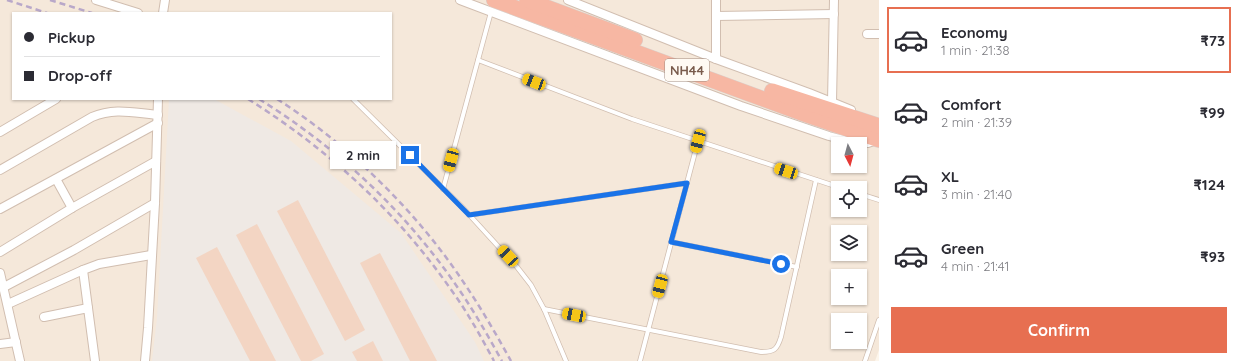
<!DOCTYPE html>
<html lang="en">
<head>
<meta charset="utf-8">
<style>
	:root { --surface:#fff; --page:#f2f2f3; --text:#2b2b33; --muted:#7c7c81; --line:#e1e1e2; --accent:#e76f51 }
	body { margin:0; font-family:Quicksand,sans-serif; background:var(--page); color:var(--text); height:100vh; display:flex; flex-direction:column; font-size:15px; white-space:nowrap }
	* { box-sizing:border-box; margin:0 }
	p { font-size:13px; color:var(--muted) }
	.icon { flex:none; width:22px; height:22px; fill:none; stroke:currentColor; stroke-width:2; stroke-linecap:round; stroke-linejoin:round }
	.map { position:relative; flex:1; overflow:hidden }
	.side { display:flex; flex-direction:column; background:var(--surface); width:360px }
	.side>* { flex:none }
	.top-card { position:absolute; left:12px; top:12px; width:380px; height:88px; border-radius:0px; box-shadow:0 1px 3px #0004; display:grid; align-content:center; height:88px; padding:0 12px; background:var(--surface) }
	.needle { width:26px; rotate:174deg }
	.fabs { position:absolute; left:831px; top:137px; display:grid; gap:8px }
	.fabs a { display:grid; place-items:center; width:36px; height:36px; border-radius:0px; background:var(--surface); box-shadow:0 1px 3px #0004; font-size:20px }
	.end { position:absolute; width:18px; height:18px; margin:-9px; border:5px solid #1a73e8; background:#fff; box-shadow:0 0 0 2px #fff }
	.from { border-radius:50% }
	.bubble { position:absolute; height:28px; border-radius:0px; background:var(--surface); box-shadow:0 1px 3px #0004; font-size:13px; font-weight:700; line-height:28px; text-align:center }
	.car { position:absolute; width:12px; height:24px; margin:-12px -6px; border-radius:5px; box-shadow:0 0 3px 1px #0007; background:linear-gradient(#f5c518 24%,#345 0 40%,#f5c518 0 76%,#345 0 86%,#f5c518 0) }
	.top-card b { display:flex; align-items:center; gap:14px; height:38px; font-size:15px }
	.top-card b+b { border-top:1px solid var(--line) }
	.top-card i { width:10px; height:10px; background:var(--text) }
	ul { padding:7px 0 0; list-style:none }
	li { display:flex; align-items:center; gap:12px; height:66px; margin:0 8px 6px; padding:0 4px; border:2px solid transparent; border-radius:0px }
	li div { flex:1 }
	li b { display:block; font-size:15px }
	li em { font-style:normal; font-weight:700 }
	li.selected { border-color:var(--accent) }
	li>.icon { width:36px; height:36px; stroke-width:1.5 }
	.action { display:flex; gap:8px; margin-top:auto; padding:8px 12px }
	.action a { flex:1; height:46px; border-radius:0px; background:var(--accent); color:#fff; font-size:16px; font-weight:700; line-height:46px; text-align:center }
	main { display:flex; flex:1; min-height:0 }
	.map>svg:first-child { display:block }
</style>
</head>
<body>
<main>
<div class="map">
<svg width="879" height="361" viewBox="0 0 879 361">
	<rect width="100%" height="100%" fill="#fdf6ec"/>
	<path fill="#f5e8da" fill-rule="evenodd" d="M0 0H879V350L875 361H0ZM13 13H391V99H13ZM838 144H860V166H838ZM838 188H860V210H838ZM838 232H860V254H838ZM838 276H860V298H838ZM838 320H860V342H838Z"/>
	<path fill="#efe9e4" d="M169 99H214L291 141 401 233 475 342 484 361H152L157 318Z"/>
	<g fill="#f3d5c3">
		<path d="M298 200 365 330 345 341 277 211Z"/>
		<path d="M257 224 324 354 311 361H301L236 235Z"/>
		<path d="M217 247 276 361H250L196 258Z"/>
		<path d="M380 253 437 361H410L360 263Z"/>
		<path d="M373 341 383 361H357L352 352Z"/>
	</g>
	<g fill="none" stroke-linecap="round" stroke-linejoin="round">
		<defs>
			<g id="lane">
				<path d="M478 60 632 119 841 188"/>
				<path d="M353 99 464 209 517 267 531 285 544 309 566 361"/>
				<path d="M443 189 491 12"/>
				<path d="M860 194 879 200"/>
				<path d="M469 215 687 183"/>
				<path d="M671 242 797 267"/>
				<path d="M544 309 761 352C774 352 777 350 781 337L816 180"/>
				<path d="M640 361 698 141"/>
				<path d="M865 361 879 320"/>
			</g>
			<g id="street">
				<path d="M96 0 138 13"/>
				<path d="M460 0 741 106 829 136 855 143H868L874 141"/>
				<path d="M568 0 716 59 809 93 851 110"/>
				<path d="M716 0V59"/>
				<path d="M163 13 165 0"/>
				<path d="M716 16 834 14"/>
				<path d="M867 34H879"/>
				<path d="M832 102 834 0"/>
				<path d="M0 132 56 99"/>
				<path d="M0 170 92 117C115 107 134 113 158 115"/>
				<path d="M56 179 72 208"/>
				<path d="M0 209 158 123"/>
				<path d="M0 252 72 208 156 161"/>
				<path d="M0 273 20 361"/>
				<path d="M4 287 74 250 155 203"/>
				<path d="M8 304 83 270"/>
				<path d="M88 308 83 270 99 264 151 255"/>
				<path d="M44 317 88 308 95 361"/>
				<path d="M0 344 16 342"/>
				<path d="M145 361 148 328 155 203 158 99"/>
			</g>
			<g id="highway">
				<path d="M494 0 804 114 879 140"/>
				<path d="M527 0 635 40"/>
				<path d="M772 91 879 126"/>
			</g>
		</defs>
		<use href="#lane" stroke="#d1beb0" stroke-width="5.5"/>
		<use href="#street" stroke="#d1beb0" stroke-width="10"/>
		<use href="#highway" stroke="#dad1cd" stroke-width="16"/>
		<use href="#lane" stroke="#fff" stroke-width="4"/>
		<use href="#street" stroke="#fff" stroke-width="8"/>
		<use href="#highway" stroke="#f7b7a3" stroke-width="15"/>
		<g stroke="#b9a8c9" stroke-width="2.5" stroke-dasharray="6 4" stroke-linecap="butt">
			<path d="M7 0 47 13"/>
			<path d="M50 0 92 13"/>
			<path d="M248 99C329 150 397 212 452 291 468 313 481 337 494 361"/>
			<path d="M259 99C338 148 406 212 458 288 474 311 488 336 502 361"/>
			<path d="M277 99C348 144 418 213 464 283 481 308 496 334 511 361"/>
		</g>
	</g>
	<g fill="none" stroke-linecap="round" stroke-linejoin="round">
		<path stroke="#1a73e8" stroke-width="5" d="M410 155 469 215 687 183 671 242 781 264"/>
	</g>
	<g text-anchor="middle" stroke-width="3" stroke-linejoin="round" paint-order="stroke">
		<rect fill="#fffaf3" stroke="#a28b7f" stroke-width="1" x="665" y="59" width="44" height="22" rx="3"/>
		<g font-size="13" font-weight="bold" fill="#7a5c4d">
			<text x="687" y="75">NH44</text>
		</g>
	</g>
</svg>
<div class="fabs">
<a><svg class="needle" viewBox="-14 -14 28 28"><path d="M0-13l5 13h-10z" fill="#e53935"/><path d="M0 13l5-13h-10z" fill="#7c7c81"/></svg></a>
<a><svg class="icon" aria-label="locate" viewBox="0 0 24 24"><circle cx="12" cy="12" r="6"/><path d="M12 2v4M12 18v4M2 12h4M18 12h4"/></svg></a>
<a><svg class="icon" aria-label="layers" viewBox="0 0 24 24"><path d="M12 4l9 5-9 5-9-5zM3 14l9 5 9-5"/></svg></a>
<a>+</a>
<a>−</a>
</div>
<i class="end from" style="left:781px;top:264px"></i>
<i class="end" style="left:410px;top:155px"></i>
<div class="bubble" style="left:330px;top:141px;width:66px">2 min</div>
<i class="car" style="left:534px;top:82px;rotate:291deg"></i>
<i class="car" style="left:698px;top:141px;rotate:195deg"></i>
<i class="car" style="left:451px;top:160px;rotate:195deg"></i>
<i class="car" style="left:786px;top:171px;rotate:288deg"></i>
<i class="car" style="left:508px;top:256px;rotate:317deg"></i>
<i class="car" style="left:660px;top:286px;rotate:195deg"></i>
<i class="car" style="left:574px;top:315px;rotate:281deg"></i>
<div class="top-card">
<b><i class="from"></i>Pickup</b>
<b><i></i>Drop-off</b>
</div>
</div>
<section class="side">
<ul>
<li class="selected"><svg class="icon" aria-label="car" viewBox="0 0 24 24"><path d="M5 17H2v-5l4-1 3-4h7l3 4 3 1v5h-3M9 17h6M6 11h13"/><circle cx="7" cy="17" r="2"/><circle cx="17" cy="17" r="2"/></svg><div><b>Economy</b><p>1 min · 21:38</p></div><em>₹73</em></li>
<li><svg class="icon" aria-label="car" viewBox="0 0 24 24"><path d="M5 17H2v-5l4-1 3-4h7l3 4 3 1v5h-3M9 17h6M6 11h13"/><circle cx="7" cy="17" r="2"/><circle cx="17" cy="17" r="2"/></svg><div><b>Comfort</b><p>2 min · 21:39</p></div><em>₹99</em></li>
<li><svg class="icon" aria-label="car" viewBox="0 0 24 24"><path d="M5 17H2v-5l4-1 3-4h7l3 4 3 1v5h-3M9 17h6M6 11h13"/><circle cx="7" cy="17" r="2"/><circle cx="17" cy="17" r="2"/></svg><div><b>XL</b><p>3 min · 21:40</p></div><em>₹124</em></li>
<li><svg class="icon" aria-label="car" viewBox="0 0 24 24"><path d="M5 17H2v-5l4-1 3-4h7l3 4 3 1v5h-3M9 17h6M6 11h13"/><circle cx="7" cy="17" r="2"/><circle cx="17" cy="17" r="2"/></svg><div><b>Green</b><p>4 min · 21:41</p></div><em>₹93</em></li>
</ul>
<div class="action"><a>Confirm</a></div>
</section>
</main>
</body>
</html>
